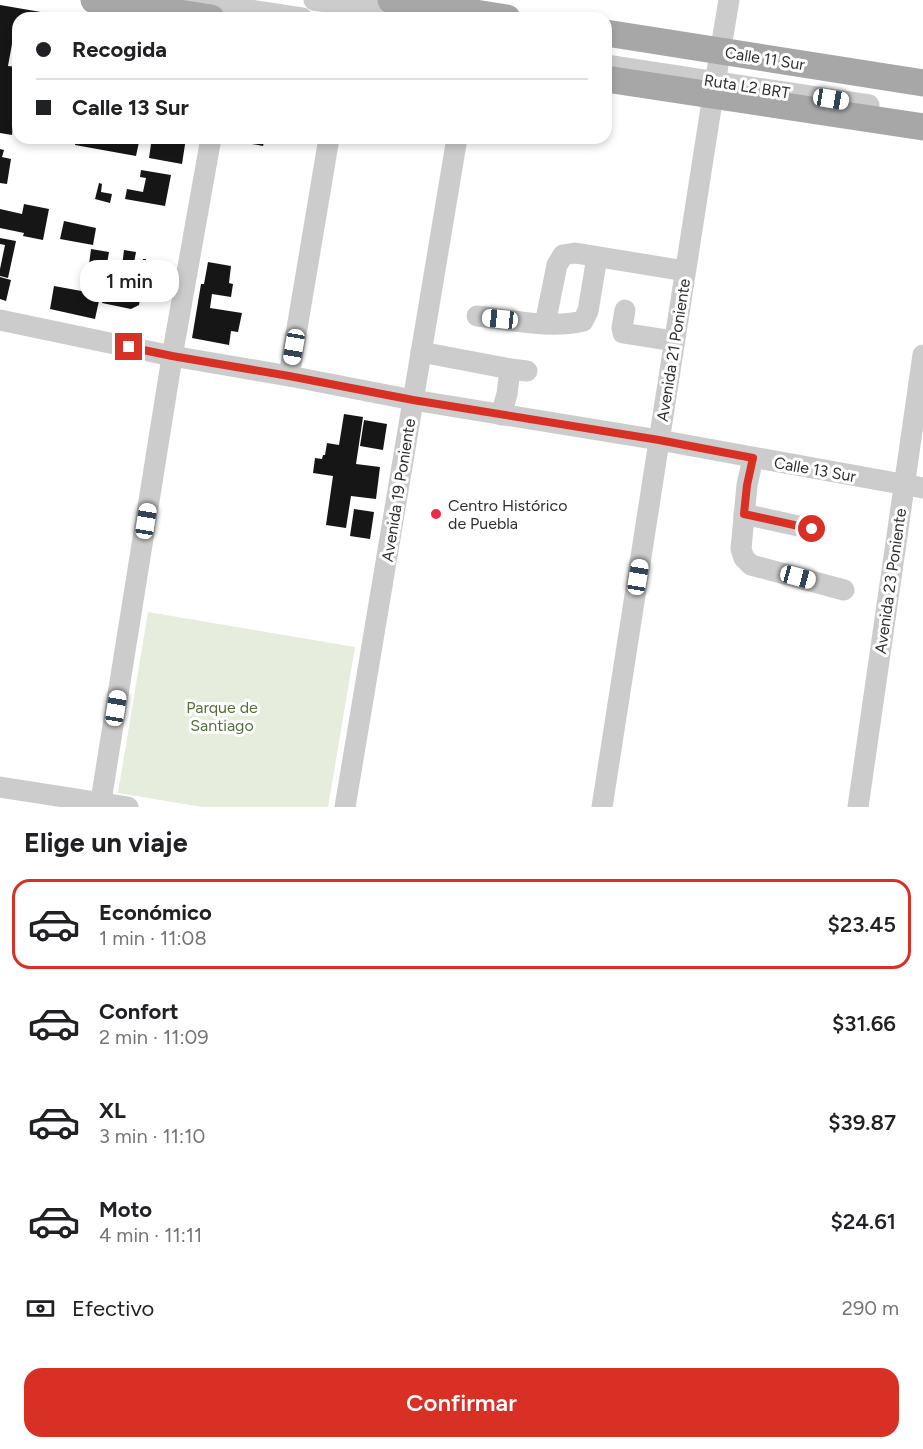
<!DOCTYPE html>
<html lang="es">
<head>
<meta charset="utf-8">
<style>
	:root { --surface:#fff; --page:#f6f6f6; --text:#202124; --muted:#757577; --line:#e0e0e0; --accent:#d93025 }
	body { margin:0; font-family:Figtree,sans-serif; background:var(--page); color:var(--text); height:100vh; display:flex; flex-direction:column; font-size:22px; white-space:nowrap }
	* { box-sizing:border-box; margin:0 }
	p { font-size:20px; color:var(--muted) }
	.icon { flex:none; width:33px; height:33px; fill:none; stroke:currentColor; stroke-width:2; stroke-linecap:round; stroke-linejoin:round }
	.map { position:relative; height:807px; overflow:hidden }
	.side { display:flex; flex-direction:column; background:var(--surface); flex:1 }
	.side>* { flex:none }
	.hud { position:absolute; left:12px; top:12px; width:600px; height:132px; border-radius:18px; box-shadow:0 3px 9px #0003; display:grid; align-content:center; height:132px; padding:0 24px; background:var(--surface) }
	.end { position:absolute; width:27px; height:27px; margin:-14px; border:8px solid #d93025; background:#fff; box-shadow:0 0 0 3px #fff }
	.from { border-radius:50% }
	.bubble { position:absolute; height:42px; border-radius:18px; background:var(--surface); box-shadow:0 3px 9px #0003; font-size:20px; font-weight:600; line-height:42px; text-align:center }
	.car { position:absolute; width:18px; height:36px; margin:-18px -9px; border-radius:8px; box-shadow:0 0 4px 2px #0007; background:linear-gradient(#fff 24%,#345 0 40%,#fff 0 76%,#345 0 86%,#fff 0) }
	.hud b { display:flex; align-items:center; gap:21px; height:57px; font-size:22px }
	.hud b+b { border-top:2px solid var(--line) }
	.hud i { width:15px; height:15px; background:var(--text) }
	ul { padding:0; list-style:none }
	li { display:flex; align-items:center; gap:18px; height:90px; margin:0 12px 9px; padding:0 12px; border:3px solid transparent; border-radius:18px }
	li div { flex:1 }
	li b { display:block; font-size:22px }
	li em { font-style:normal; font-weight:600 }
	li.current { border-color:var(--accent) }
	li>.icon { width:54px; height:54px; stroke-width:1.5 }
	h2 { padding:0 24px; font-size:27px; line-height:72px }
	.pay { display:flex; align-items:center; gap:15px; height:66px; padding:0 24px; font-size:22px }
	.pay p { margin-inline-start:auto }
	.action { display:flex; gap:12px; margin-top:auto; padding:12px 24px }
	.action a { flex:1; height:69px; border-radius:18px; background:var(--accent); color:#fff; font-size:24px; font-weight:600; line-height:69px; text-align:center }
	.map>svg:first-child { display:block }
</style>
</head>
<body>
<div class="map">
<svg width="923" height="807" viewBox="0 0 923 807">
	<rect width="100%" height="100%" fill="#fff"/>
	<path fill="#e6eddc" d="M148 612 355 647 328 807H202L118 793Z"/>
	<g fill="#161616">
		<path d="M0 5 70 17V18H18V34L14 33 8 66 17 67 12 97 18 98V125L13 124 12 135 0 133Z"/>
		<path d="M76 138 95 140V138H186L182 164 149 158 151 144 139 142 136 156 75 145Z"/>
		<path d="M225 138H265L263 146 225 139Z"/>
		<path d="M0 149 4 150 2 157 11 159 7 184 0 183Z"/>
		<path d="M141 170 171 175 165 206 125 199 127 189 143 192 146 178 140 177Z"/>
		<path d="M99 183 102 184 101 192 112 194 110 203 95 199Z"/>
		<path d="M24 204 49 209 43 240 23 236 24 233 0 228V209L22 214Z"/>
		<path d="M64 221 96 228 93 245 60 239Z"/>
		<path d="M0 238 16 241 8 278 0 276V269L5 245 0 244Z"/>
		<path d="M91 249 109 252 105 276 100 275 99 282 87 280Z"/>
		<path d="M124 250 136 252 134 263 142 264 143 259H146L145 270 122 267Z"/>
		<path d="M208 262 231 266 229 283 233 284 231 297 212 294 210 308 242 313 238 332 231 331 229 345 192 338 201 284H204Z"/>
		<path d="M115 267 148 273 145 288 142 287 139 305 131 309 102 303 108 275 113 276Z"/>
		<path d="M0 277 11 280 6 301 0 299Z"/>
		<path d="M54 286 87 292 88 288 95 290 94 295 100 296 95 319 50 309Z"/>
		<path d="M344 414 363 417 356 464 380 467 376 499 351 496 346 528 326 525 333 476 313 473 315 458 322 459 323 455H325L327 443 339 445Z"/>
		<path d="M364 420 387 424 383 450 360 446Z"/>
		<path d="M354 509 374 512 370 539 350 536Z"/>
	</g>
	<g fill="none" stroke-linecap="round" stroke-linejoin="round">
		<g stroke="#ccc" stroke-width="21">
			<path d="M185 0 302 18"/>
			<path d="M314 0 412 15"/>
			<path d="M606 65 869 105"/>
			<path d="M625 310 622 328 623 333 674 341"/>
			<path d="M477 316C510 320 551 329 583 321L588 311 597 257"/>
			<path d="M0 320 172 356 289 376 413 400 659 440 923 488"/>
			<path d="M545 324 557 265 563 255 575 253 685 271"/>
			<path d="M421 352 510 369 527 371"/>
			<path d="M289 376 329 138"/>
			<path d="M501 415 507 394 510 369"/>
			<path d="M753 458 747 485 741 549 744 558 751 565 844 590"/>
			<path d="M744 514 812 529"/>
			<path d="M0 787 128 807"/>
			<path d="M100 807 173 351 211 138"/>
			<path d="M345 807 457 138"/>
			<path d="M602 807 713 95 729 0"/>
			<path d="M858 807 923 355"/>
		</g>
		<g stroke="#a7a7a7" stroke-width="27">
			<path d="M94 0 211 18"/>
			<path d="M391 0 507 18"/>
			<path d="M606 33 923 83"/>
			<path d="M606 79 923 127"/>
		</g>
	</g>
	<g fill="none" stroke-linecap="round" stroke-linejoin="round">
		<path stroke="#d93025" stroke-width="8" d="M129 347 172 356 289 376 413 400 659 440 753 458 747 485 744 514 812 529"/>
	</g>
	<circle fill="#eb2c44" stroke="#fff" stroke-width="2" cx="436" cy="514" r="6"/>
	<g text-anchor="middle" stroke-width="6" stroke-linejoin="round" paint-order="stroke">
		<g font-size="16" fill="#2f2f2f" stroke="#fff">
			<text transform="translate(765 58) rotate(9)" y="6">Calle 11 Sur</text>
			<text transform="translate(747 86) rotate(9)" y="6">Ruta L2 BRT</text>
			<text transform="translate(673 350) rotate(-81)" y="6">Avenida 21 Poniente</text>
			<text transform="translate(815 469) rotate(10)" y="6">Calle 13 Sur</text>
			<text transform="translate(398 490) rotate(-81)" y="6">Avenida 19 Poniente</text>
			<text transform="translate(890 581) rotate(-82)" y="6">Avenida 23 Poniente</text>
		</g>
		<g font-size="16" fill="#2f2f2f" stroke="#fff" text-anchor="start">
			<text x="448" y="511">Centro Histórico<tspan x="448" dy="18">de Puebla</tspan></text>
		</g>
		<g font-size="16" fill="#556d3b" stroke="#fff">
			<text x="222" y="713">Parque de<tspan x="222" dy="18">Santiago</tspan></text>
		</g>
	</g>
</svg>
<i class="end from" style="left:812px;top:529px"></i>
<i class="end" style="left:129px;top:347px"></i>
<div class="bubble" style="left:80px;top:260px;width:99px">1 min</div>
<i class="car" style="left:831px;top:99px;rotate:99deg"></i>
<i class="car" style="left:500px;top:319px;rotate:276deg"></i>
<i class="car" style="left:294px;top:347px;rotate:190deg"></i>
<i class="car" style="left:146px;top:521px;rotate:9deg"></i>
<i class="car" style="left:638px;top:577px;rotate:9deg"></i>
<i class="car" style="left:798px;top:577px;rotate:105deg"></i>
<i class="car" style="left:116px;top:708px;rotate:9deg"></i>
<div class="hud">
<b><i class="from"></i>Recogida</b>
<b><i></i>Calle 13 Sur</b>
</div>
</div>
<section class="side">
<h2>Elige un viaje</h2>
<ul>
<li class="current"><svg class="icon" aria-label="car" viewBox="0 0 24 24"><path d="M5 17H2v-5l4-1 3-4h7l3 4 3 1v5h-3M9 17h6M6 11h13"/><circle cx="7" cy="17" r="2"/><circle cx="17" cy="17" r="2"/></svg><div><b>Económico</b><p>1 min · 11:08</p></div><em>$23.45</em></li>
<li><svg class="icon" aria-label="car" viewBox="0 0 24 24"><path d="M5 17H2v-5l4-1 3-4h7l3 4 3 1v5h-3M9 17h6M6 11h13"/><circle cx="7" cy="17" r="2"/><circle cx="17" cy="17" r="2"/></svg><div><b>Confort</b><p>2 min · 11:09</p></div><em>$31.66</em></li>
<li><svg class="icon" aria-label="car" viewBox="0 0 24 24"><path d="M5 17H2v-5l4-1 3-4h7l3 4 3 1v5h-3M9 17h6M6 11h13"/><circle cx="7" cy="17" r="2"/><circle cx="17" cy="17" r="2"/></svg><div><b>XL</b><p>3 min · 11:10</p></div><em>$39.87</em></li>
<li><svg class="icon" aria-label="car" viewBox="0 0 24 24"><path d="M5 17H2v-5l4-1 3-4h7l3 4 3 1v5h-3M9 17h6M6 11h13"/><circle cx="7" cy="17" r="2"/><circle cx="17" cy="17" r="2"/></svg><div><b>Moto</b><p>4 min · 11:11</p></div><em>$24.61</em></li>
</ul>
<div class="pay"><svg class="icon" aria-label="cash" viewBox="0 0 24 24"><path d="M3 7h18v10H3z"/><circle cx="12" cy="12" r="2"/></svg>Efectivo<p>290 m</p></div>
<div class="action"><a>Confirmar</a></div>
</section>
</body>
</html>
